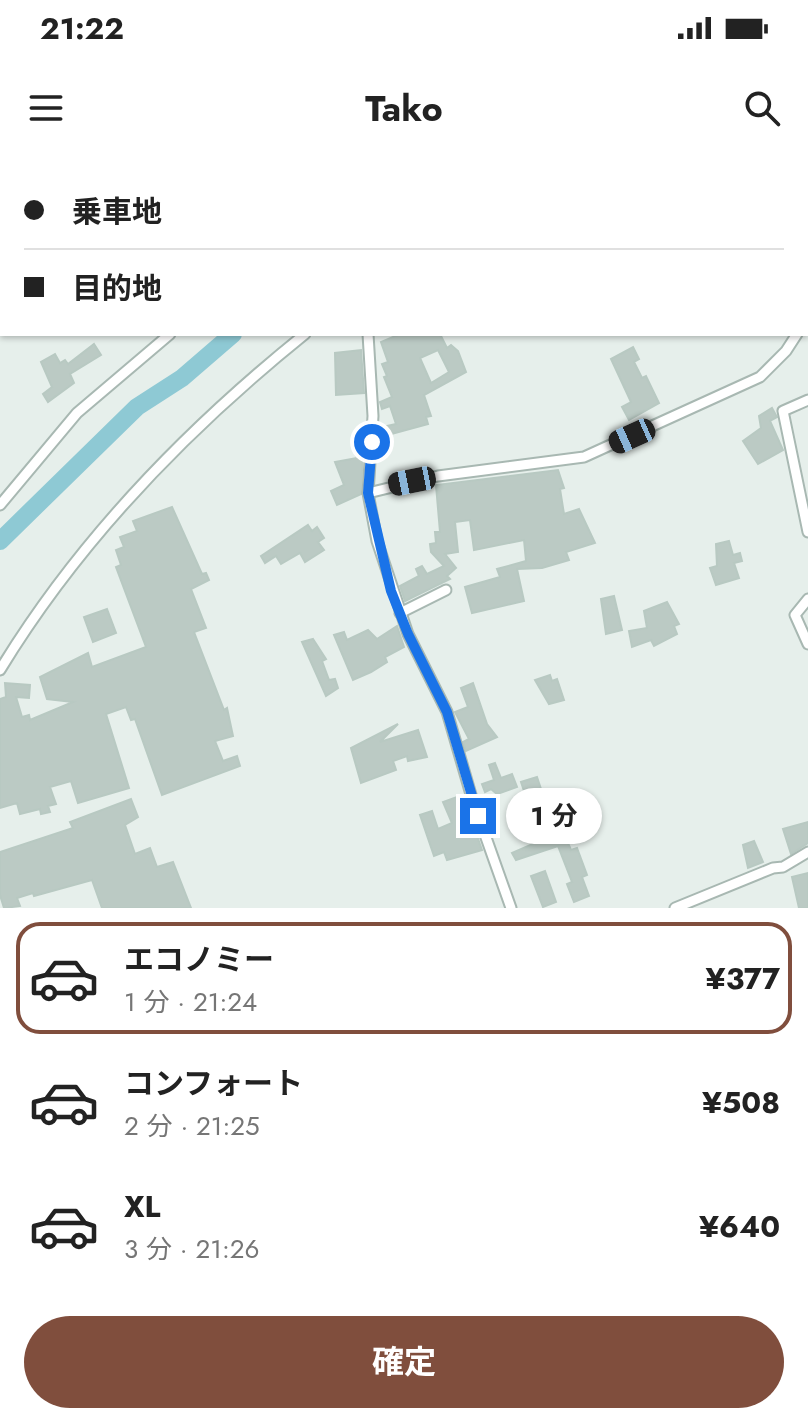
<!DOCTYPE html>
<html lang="ja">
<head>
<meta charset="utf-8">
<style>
	:root { --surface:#fff; --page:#f6f6f6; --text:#222; --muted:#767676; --line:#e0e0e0; --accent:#804e3d }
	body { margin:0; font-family:Jost,"Noto Sans JP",sans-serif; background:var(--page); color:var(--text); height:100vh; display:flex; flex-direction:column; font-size:30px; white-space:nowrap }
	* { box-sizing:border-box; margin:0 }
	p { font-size:26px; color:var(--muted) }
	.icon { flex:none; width:44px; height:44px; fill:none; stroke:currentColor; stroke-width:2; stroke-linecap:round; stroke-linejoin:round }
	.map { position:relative; height:748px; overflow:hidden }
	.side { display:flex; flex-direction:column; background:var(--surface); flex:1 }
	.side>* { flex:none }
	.guide { position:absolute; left:0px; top:0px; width:808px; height:176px; box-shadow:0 2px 6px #0004; display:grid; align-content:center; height:176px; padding:0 24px; background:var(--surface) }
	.end { position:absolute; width:36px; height:36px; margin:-18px; border:10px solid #1a73e8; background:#fff; box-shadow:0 0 0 4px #fff }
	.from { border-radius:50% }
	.bubble { position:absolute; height:56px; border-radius:28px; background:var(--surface); box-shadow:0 2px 6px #0004; font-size:26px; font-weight:700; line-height:56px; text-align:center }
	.car { position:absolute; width:24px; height:48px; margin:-24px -12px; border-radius:10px; box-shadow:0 0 6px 2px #0007; background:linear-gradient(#222 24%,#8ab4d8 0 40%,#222 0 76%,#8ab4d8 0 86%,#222 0) }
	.guide b { display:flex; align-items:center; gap:28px; height:76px; font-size:30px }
	.guide b+b { border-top:2px solid var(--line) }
	.guide i { width:20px; height:20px; background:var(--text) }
	ul { padding:14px 0 0; list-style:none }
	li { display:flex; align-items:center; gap:24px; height:112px; margin:0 16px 12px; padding:0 8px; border:4px solid transparent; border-radius:24px }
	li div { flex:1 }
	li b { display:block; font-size:30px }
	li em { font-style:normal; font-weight:700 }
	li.active { border-color:var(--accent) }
	li>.icon { width:72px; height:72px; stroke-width:1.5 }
	.primary-button { display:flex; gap:16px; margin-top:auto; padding:16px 24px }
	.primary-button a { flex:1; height:92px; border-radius:48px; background:var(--accent); color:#fff; font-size:32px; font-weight:700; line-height:92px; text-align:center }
	.status { display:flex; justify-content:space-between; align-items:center; height:56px; padding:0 40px; background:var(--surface); direction:ltr }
	.status svg { height:22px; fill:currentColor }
	header { display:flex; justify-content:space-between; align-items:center; height:104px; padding:0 24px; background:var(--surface); font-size:36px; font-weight:700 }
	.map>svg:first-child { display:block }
</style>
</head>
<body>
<div class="status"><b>21:22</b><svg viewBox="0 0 49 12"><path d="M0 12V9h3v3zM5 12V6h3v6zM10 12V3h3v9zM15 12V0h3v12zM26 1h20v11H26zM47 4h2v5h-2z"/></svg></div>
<header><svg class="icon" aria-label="menu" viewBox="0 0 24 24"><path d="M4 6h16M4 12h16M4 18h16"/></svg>Tako<svg class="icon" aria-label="search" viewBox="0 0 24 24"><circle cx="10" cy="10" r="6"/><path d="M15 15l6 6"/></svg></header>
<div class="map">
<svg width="808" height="748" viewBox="0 0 808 748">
	<rect width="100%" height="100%" fill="#e6efeb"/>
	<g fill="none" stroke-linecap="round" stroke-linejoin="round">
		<g stroke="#8ec9d4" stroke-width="18">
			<path d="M462 2 464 0"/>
			<path d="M0 381 137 247 182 218 233 174"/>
		</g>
	</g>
	<g fill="#bbcac4" stroke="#b8c9c2" stroke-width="2" fill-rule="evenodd">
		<path d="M400 174H440L447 188 451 185 458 191 466 212 424 235 431 256 426 257 428 264 380 277 382 267 396 264 390 246 382 249 380 242 392 237 384 217 387 216 382 204 388 202 381 182ZM438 190 449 212 431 223 420 198Z"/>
		<path d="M94 184 101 195 70 214 74 223 48 242 43 234 52 227 41 202 55 194 60 203 65 200 68 204Z"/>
		<path d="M633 187 639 199 634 202 642 218 646 216 659 243 629 260 622 247 631 242 611 199Z"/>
		<path d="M361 190 364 233 336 235 335 193Z"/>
		<path d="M772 248 777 257 770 261 783 290 758 304 743 281 761 268 759 256Z"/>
		<path d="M355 286 363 287 361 334 337 345 331 331 344 325 335 302 357 298Z"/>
		<path d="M558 310 564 328 560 329 564 354 579 349 595 383 566 392 569 400 542 408 517 409 524 441 472 453 465 427 500 417 497 409 526 401 524 380 474 390 470 360 455 362 458 392 445 394 456 408 447 416 450 419 405 441 400 426 419 416 416 409 422 406 427 414 444 406 431 392 430 384 436 383 435 372H440L436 325Z"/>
		<path d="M172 347 202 414 206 413 209 420 191 429 206 468 194 472 224 550 227 548 233 576 215 581 223 601 237 596 240 606 162 635 135 559 131 560 126 547 106 554 129 628 78 643 71 621 50 627 56 644 48 646 50 652 41 654 40 649 20 654 17 643 0 648V539L6 537 5 523 30 525 29 538 16 537 22 557 29 555 30 560 73 542 47 539 40 517 88 493 92 507 146 487 116 407 121 405 116 390 124 387 120 377 137 371 133 361Z"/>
		<path d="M308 365 312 371 317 367 324 378 318 382 324 390 305 402 300 393 281 404 276 396 265 403 261 396Z"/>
		<path d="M729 381 733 395 740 393 742 401 734 403 739 418 716 425 710 408 717 406 716 384Z"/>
		<path d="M614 436 622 470 606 474 601 439Z"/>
		<path d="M667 442 679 464 674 466 677 474 654 486 651 480 632 487 629 471 647 468 644 451Z"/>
		<path d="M107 449 116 473 93 482 84 457Z"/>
		<path d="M397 466 404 487 385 497 387 502 371 512 353 520 334 475 344 472 347 480 368 470 377 479Z"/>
		<path d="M313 479 326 499 322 501 329 520 335 519 338 528 326 536 302 482Z"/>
		<path d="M550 515 552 521 557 519 564 540 549 544 535 520Z"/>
		<path d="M473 523 487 564 497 577 466 591 463 582 469 579 455 552 468 547 461 528Z"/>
		<path d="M398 564 380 582 418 570 427 597 408 601 407 596 393 601 396 610 361 623 351 588Z"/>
		<path d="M495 603 501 618 512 614 517 627 497 634 491 629 485 632 482 624 494 620 489 605Z"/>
		<path d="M537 617 545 641 560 635 563 642 559 643 570 671 565 676 571 690 577 688 587 715 582 717 589 736 574 742 567 724 572 722 558 686 516 700 512 693 549 677 535 644 529 646 521 622Z"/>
		<path d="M457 637 465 655 469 653 482 690 447 700 444 692 434 696 420 655 432 651 438 669 452 663 443 642Z"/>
		<path d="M131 639 138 657 125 665 135 694 150 688 157 707 173 702 191 748H102L92 720 34 736 33 733 17 738 20 746 4 748 0 735V692L73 668 70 662Z"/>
		<path d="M808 662V683L791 694 783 669Z"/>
		<path d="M754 681 763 702 748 708 743 685Z"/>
		<path d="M545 711 556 742 543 747 531 716Z"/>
		<path d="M808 713V748H799L792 717Z"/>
	</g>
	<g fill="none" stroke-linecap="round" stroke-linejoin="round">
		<defs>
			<path id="service" d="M0 5H2"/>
			<g id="minor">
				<path d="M18 0 20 2"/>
				<path d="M336 2 340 0"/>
				<path d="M518 2 521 0"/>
				<path d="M0 62H2"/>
				<path d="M806 148 808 142"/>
				<path d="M368 174 373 256 368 333 377 381 408 474 447 552 472 638 511 748"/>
				<path d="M808 240 783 251 808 372"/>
				<path d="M368 333 438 316 584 297 760 217 786 191 797 174"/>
				<path d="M0 345 77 253 170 174"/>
				<path d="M808 439 795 455 808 484"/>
				<path d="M400 453 446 430"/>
				<path d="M0 510C79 380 187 269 305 174"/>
				<path d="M675 748 773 708 783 707 808 692"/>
			</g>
		</defs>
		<use href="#service" stroke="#a8b8b2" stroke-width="9"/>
		<use href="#minor" stroke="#a8b8b2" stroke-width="13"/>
		<use href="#service" stroke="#fff" stroke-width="5"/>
		<use href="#minor" stroke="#fff" stroke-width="9"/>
	</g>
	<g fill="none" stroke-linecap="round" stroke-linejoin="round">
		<path stroke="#1a73e8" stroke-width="10" d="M372 282 368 333 391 431 408 474 447 552 478 656"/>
	</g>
</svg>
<i class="end from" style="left:372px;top:282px"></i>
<i class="end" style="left:478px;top:656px"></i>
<div class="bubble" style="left:506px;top:628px;width:96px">1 分</div>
<i class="car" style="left:632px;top:276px;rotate:246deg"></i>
<i class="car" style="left:412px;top:321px;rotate:259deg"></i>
<div class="guide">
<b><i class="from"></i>乗車地</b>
<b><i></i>目的地</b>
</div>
</div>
<section class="side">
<ul>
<li class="active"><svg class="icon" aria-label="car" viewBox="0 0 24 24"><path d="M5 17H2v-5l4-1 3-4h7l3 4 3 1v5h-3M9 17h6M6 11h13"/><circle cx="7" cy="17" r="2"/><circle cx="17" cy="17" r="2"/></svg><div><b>エコノミー</b><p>1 分 · 21:24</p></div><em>¥377</em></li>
<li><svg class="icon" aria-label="car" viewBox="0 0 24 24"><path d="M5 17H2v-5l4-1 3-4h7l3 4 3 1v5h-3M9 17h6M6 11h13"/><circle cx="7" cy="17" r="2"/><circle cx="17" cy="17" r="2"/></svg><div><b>コンフォート</b><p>2 分 · 21:25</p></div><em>¥508</em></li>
<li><svg class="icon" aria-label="car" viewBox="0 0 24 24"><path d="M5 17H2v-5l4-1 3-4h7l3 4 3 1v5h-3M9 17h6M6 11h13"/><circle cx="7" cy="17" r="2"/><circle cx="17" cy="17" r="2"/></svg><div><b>XL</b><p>3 分 · 21:26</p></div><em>¥640</em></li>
</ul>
<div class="primary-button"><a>確定</a></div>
</section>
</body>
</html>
